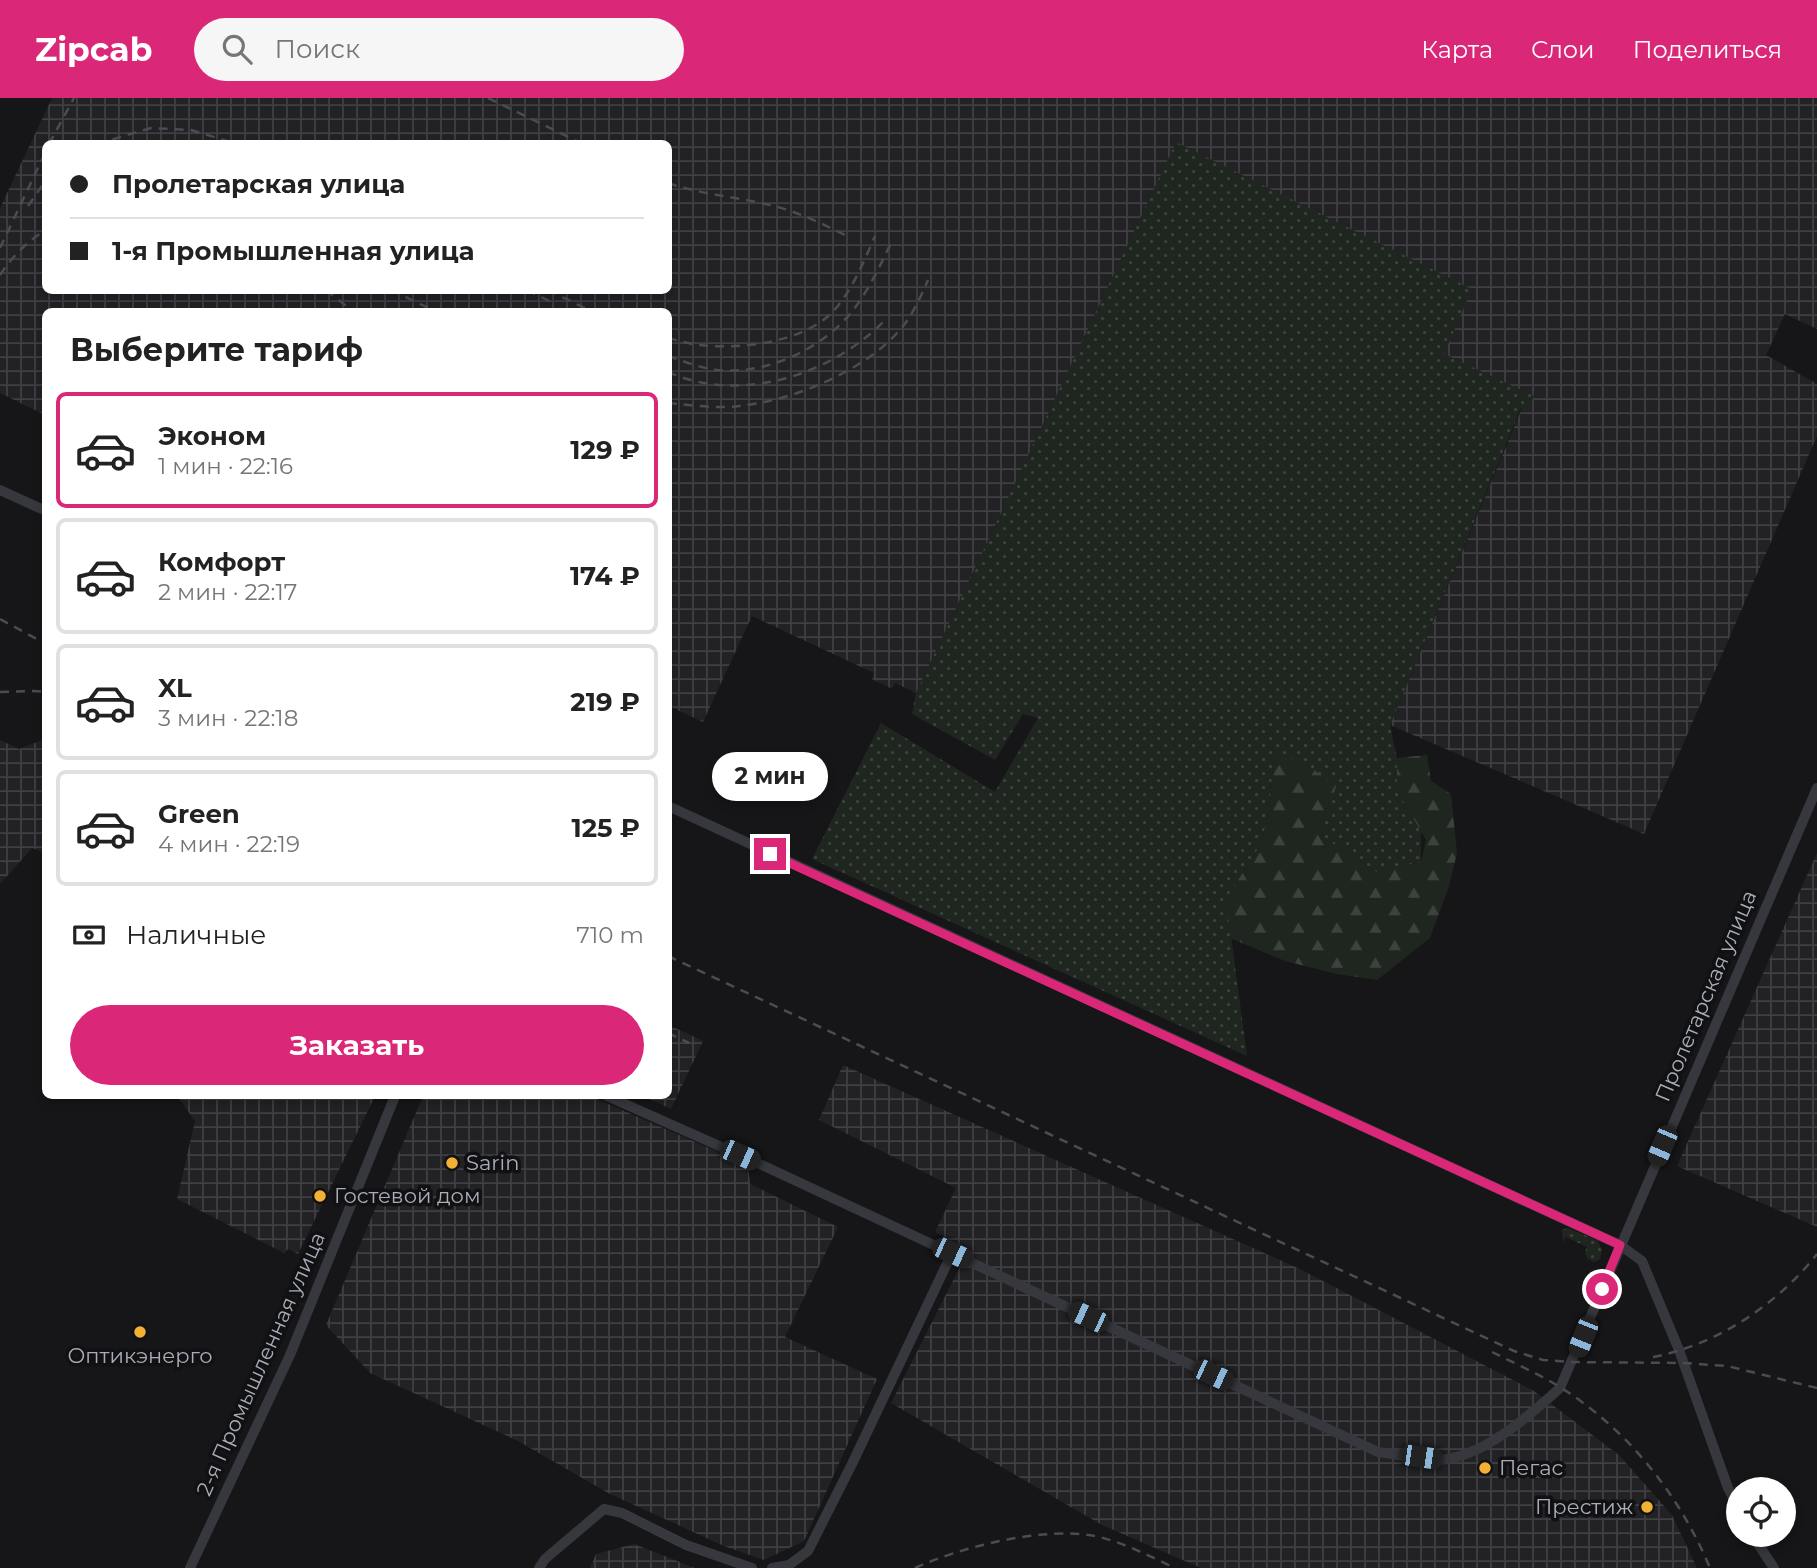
<!DOCTYPE html>
<html lang="ru">
<head>
<meta charset="utf-8">
<style>
	:root { --surface:#fff; --page:#f6f6f6; --text:#222; --muted:#767676; --line:#e0e0e0; --accent:#db2777 }
	body { margin:0; font-family:Montserrat,sans-serif; background:var(--page); color:var(--text); height:100vh; display:flex; flex-direction:column; font-size:26px; white-space:nowrap }
	* { box-sizing:border-box; margin:0 }
	p { font-size:23px; color:var(--muted) }
	.icon { flex:none; width:38px; height:38px; fill:none; stroke:currentColor; stroke-width:2; stroke-linecap:round; stroke-linejoin:round }
	.map { position:relative; flex:1; overflow:hidden }
	.drawer { position:absolute; left:42px; top:210px; width:630px; height:791px; display:flex; flex-direction:column; background:var(--surface); border-radius:10px; box-shadow:0 4px 10px #0003 }
	.drawer>* { flex:none }
	.banner { position:absolute; left:42px; top:42px; width:630px; height:154px; border-radius:10px; box-shadow:0 4px 10px #0003; display:grid; align-content:center; height:154px; padding:0 28px; background:var(--surface) }
	.tools { position:absolute; left:1726px; top:1379px; display:grid; gap:14px }
	.tools a { display:grid; place-items:center; width:70px; height:70px; border-radius:50%; background:var(--surface); box-shadow:0 4px 10px #0003; font-size:35px }
	.end { position:absolute; width:32px; height:32px; margin:-16px; border:9px solid #db2777; background:#fff; box-shadow:0 0 0 4px #fff }
	.from { border-radius:50% }
	.bubble { position:absolute; height:49px; border-radius:24px; background:var(--surface); box-shadow:0 4px 10px #0003; font-size:23px; font-weight:700; line-height:49px; text-align:center }
	.car { position:absolute; width:21px; height:42px; margin:-21px -10px; border-radius:9px; box-shadow:0 0 5px 2px #0007; background:linear-gradient(#222 24%,#8ab4d8 0 40%,#222 0 76%,#8ab4d8 0 86%,#222 0) }
	.banner b { display:flex; align-items:center; gap:24px; height:66px; font-size:26px }
	.banner b+b { border-top:2px solid var(--line) }
	.banner i { width:18px; height:18px; background:var(--text) }
	ul { padding:0; list-style:none }
	li { display:flex; align-items:center; gap:21px; height:116px; margin:0 14px 10px; padding:0 14px; border:4px solid var(--line); border-radius:10px }
	li div { flex:1 }
	li b { display:block; font-size:26px }
	li em { font-style:normal; font-weight:700 }
	li.active { border-color:var(--accent) }
	li>.icon { width:63px; height:63px; stroke-width:1.5 }
	h2 { padding:0 28px; font-size:32px; line-height:84px }
	.pay { display:flex; align-items:center; gap:18px; height:77px; padding:0 28px; font-size:26px }
	.pay p { margin-inline-start:auto }
	.cta { display:flex; gap:14px; margin-top:auto; padding:14px 28px }
	.cta a { flex:1; height:80px; border-radius:42px; background:var(--accent); color:#fff; font-size:28px; font-weight:700; line-height:80px; text-align:center }
	header { display:flex; align-items:center; gap:42px; box-sizing:border-box; height:98px; padding:0 35px; background:var(--accent); color:#fff }
	header strong { font-size:33px }
	nav { display:flex; gap:38px; margin-inline-start:auto; font-size:24px }
	.search { width:490px; height:63px; background:var(--page); display:flex; align-items:center; gap:18px; box-sizing:border-box; padding:0 24px; border-radius:38px; color:var(--muted); font-size:26px }
	.map>svg:first-child { display:block }
</style>
</head>
<body>
<header>
<strong>Zipcab</strong>
<div class="search"><svg class="icon" aria-label="search" viewBox="0 0 24 24"><circle cx="10" cy="10" r="6"/><path d="M15 15l6 6"/></svg>Поиск</div>
<nav><a>Карта</a><a>Слои</a><a>Поделиться</a></nav>
</header>
<div class="map">
<svg width="1817" height="1470" viewBox="0 0 1817 1470">
	<defs>
		<pattern id="industrial-grid" width="8" height="8" patternUnits="userSpaceOnUse" patternTransform="scale(1.75)"><rect width="8" height="8" fill="#222225"/><path d="M0 4h8M4 0v8" fill="none" stroke="#3f3f43"/></pattern>
		<pattern id="grass-dots" width="8" height="8" patternUnits="userSpaceOnUse" patternTransform="scale(1.75)"><rect width="8" height="8" fill="#1e261f"/><path d="M2 2h.1M6 6h.1" fill="none" stroke="#3c433d" stroke-width="1.8" stroke-linecap="round"/></pattern>
		<pattern id="forest-firs" width="22" height="20" patternUnits="userSpaceOnUse" patternTransform="scale(1.75)"><rect width="22" height="20" fill="#1e261f"/><path d="M5 1l3.5 6h-7zM16 11l3.5 6h-7z" fill="#3c433d"/></pattern>
	</defs>
	<rect width="100%" height="100%" fill="#161618"/>
	<g fill="url(#industrial-grid)" fill-rule="evenodd">
		<path d="M52 0H1817V231L1785 216 1766 257 1817 286V338L1644 736 1390 627 1522 310 1533 298 1444 256 1177 44 916 595 895 585 892 591 872 581 874 575 752 518 703 624 669 608 668 214H46L45 317 0 295V110ZM46 46H668V192H46Z"/>
		<path d="M45 641V755L32 750 0 786V642L19 651Z"/>
		<path d="M1817 755V1129L1677 1068Z"/>
		<path d="M669 927 703 943 671 1011 643 998H668Z"/>
		<path d="M843 967 1300 1171 1534 1293 1619 1357 1672 1417 1697 1470H1201L1102 1427 891 1305 968 1153 935 1134 956 1090 819 1022Z"/>
		<path d="M177 998H375L298 1156 288 1151 284 1155 177 1101 195 1023Z"/>
		<path d="M423 998H590L748 1067 750 1086 838 1129 785 1239 877 1281 804 1443 764 1462 724 1448 610 1396 518 1343 370 1275 326 1227Z"/>
		<path d="M634 1446 695 1470H590L596 1456Z"/>
	</g>
	<g fill="url(#grass-dots)">
		<path d="M1176 44 1472 191 1444 256 1534 298 1528 311 1521 310 1390 627 1397 660V693L1421 734V764L1377 774 1321 738 1274 655 1269 715 1261 746 1226 801 1247 958 812 761 881 625 995 694 1038 620 1023 616 995 662 912 616 916 595Z"/>
		<path d="M1568 1130 1598 1143 1602 1152 1600 1161 1594 1164 1588 1161 1585 1155 1587 1149 1566 1139 1563 1144 1562 1132Z"/>
	</g>
	<path fill="url(#forest-firs)" d="M1274 655 1303 664 1336 688 1321 738 1377 774 1421 764 1426 742 1397 693V660L1427 657 1431 683 1451 696 1457 755 1449 788 1430 840 1377 882 1337 876 1285 863 1230 840 1226 801 1261 746 1269 715Z"/>
	<g fill="none" stroke-linecap="round" stroke-linejoin="round">
		<g stroke="#37383d" stroke-width="10">
			<path d="M0 392 46 413"/>
			<path d="M668 708 1620 1147 1642 1163 1679 1252 1728 1390 1738 1409"/>
			<path d="M607 998 764 1068 1378 1354C1397 1356 1418 1362 1437 1362 1481 1361 1529 1318 1560 1290L1817 690"/>
			<path d="M1752 1437 1774 1470"/>
			<path d="M190 1470 290 1257 395 998"/>
			<path d="M539 1470 545 1461 604 1411 622 1415 686 1447 752 1470"/>
			<path d="M772 1470 789 1467 808 1453 852 1366 952 1155"/>
		</g>
		<g stroke="#4a4c52" stroke-width="2.5" stroke-dasharray="9 7" stroke-linecap="butt">
			<path d="M488 0 583 46"/>
			<path d="M49 46 74 0"/>
			<path d="M97 46 151 30 191 32 237 46"/>
			<path d="M668 85C703 97 739 99 774 108 801 115 825 127 849 139"/>
			<path d="M28 108 46 82"/>
			<path d="M0 150 46 53"/>
			<path d="M0 177C12 159 27 143 46 132"/>
			<path d="M326 192 354 214"/>
			<path d="M391 192 437 214"/>
			<path d="M527 192 555 206"/>
			<path d="M548 192 593 214"/>
			<path d="M668 240C679 243 690 246 700 247 742 252 809 244 837 209 854 188 864 163 875 138"/>
			<path d="M668 258C682 263 696 268 710 271 761 280 823 252 854 211 869 191 880 168 891 145"/>
			<path d="M668 274C742 307 834 276 887 220"/>
			<path d="M668 305C691 307 716 311 739 308 792 303 862 274 898 234 912 219 920 200 928 182"/>
			<path d="M0 521 46 546"/>
			<path d="M0 594 34 593 46 594"/>
			<path d="M668 858 1514 1253 1543 1262 1572 1264 1684 1265 1727 1268 1817 1290"/>
			<path d="M668 935 689 945"/>
			<path d="M1492 1254C1516 1266 1541 1277 1563 1291 1629 1333 1680 1398 1710 1470"/>
			<path d="M1653 1259C1717 1247 1778 1206 1817 1156"/>
			<path d="M915 1470C961 1449 1044 1428 1095 1438 1123 1444 1149 1458 1175 1470"/>
		</g>
	</g>
	<g fill="none" stroke-linecap="round" stroke-linejoin="round">
		<path stroke="#db2777" stroke-width="9" d="M770 756 1620 1147 1602 1191"/>
	</g>
	<g fill="#f2b134" stroke="#111113" stroke-width="2.5">
		<circle cx="452" cy="1065" r="7"/>
		<circle cx="320" cy="1098" r="7"/>
		<circle cx="140" cy="1234" r="7"/>
		<circle cx="1485" cy="1370" r="7"/>
		<circle cx="1647" cy="1409" r="7"/>
	</g>
	<g text-anchor="middle" stroke-width="7" stroke-linejoin="round" paint-order="stroke">
		<g font-size="21" fill="#a8adb8" stroke="#111113">
			<text transform="translate(1706 898) rotate(-67)" y="7">Пролетарская улица</text>
			<text transform="translate(261 1266) rotate(-66)" y="7">2-я Промышленная улица</text>
		</g>
		<g font-size="21" fill="#a8adb8" stroke="#111113" text-anchor="start">
			<text x="466" y="1072">Sarin</text>
			<text x="334" y="1105">Гостевой дом</text>
			<text x="140" y="1265" text-anchor="middle">Оптикэнерго</text>
			<text x="1499" y="1377">Пегас</text>
			<text x="1633" y="1416" text-anchor="end">Престиж</text>
		</g>
	</g>
</svg>
<div class="tools">
<a><svg class="icon" aria-label="locate" viewBox="0 0 24 24"><circle cx="12" cy="12" r="6"/><path d="M12 2v4M12 18v4M2 12h4M18 12h4"/></svg></a>
</div>
<i class="end from" style="left:1602px;top:1191px"></i>
<i class="end" style="left:770px;top:756px"></i>
<div class="bubble" style="left:712px;top:654px;width:116px">2 мин</div>
<i class="car" style="left:1662px;top:1048px;rotate:203deg"></i>
<i class="car" style="left:740px;top:1057px;rotate:114deg"></i>
<i class="car" style="left:952px;top:1155px;rotate:115deg"></i>
<i class="car" style="left:1088px;top:1219px;rotate:295deg"></i>
<i class="car" style="left:1583px;top:1239px;rotate:202deg"></i>
<i class="car" style="left:1213px;top:1277px;rotate:115deg"></i>
<i class="car" style="left:1421px;top:1359px;rotate:98deg"></i>
<div class="banner">
<b><i class="from"></i>Пролетарская улица</b>
<b><i></i>1-я Промышленная улица</b>
</div>
<section class="drawer">
<h2>Выберите тариф</h2>
<ul>
<li class="active"><svg class="icon" aria-label="car" viewBox="0 0 24 24"><path d="M5 17H2v-5l4-1 3-4h7l3 4 3 1v5h-3M9 17h6M6 11h13"/><circle cx="7" cy="17" r="2"/><circle cx="17" cy="17" r="2"/></svg><div><b>Эконом</b><p>1 мин · 22:16</p></div><em>129 ₽</em></li>
<li><svg class="icon" aria-label="car" viewBox="0 0 24 24"><path d="M5 17H2v-5l4-1 3-4h7l3 4 3 1v5h-3M9 17h6M6 11h13"/><circle cx="7" cy="17" r="2"/><circle cx="17" cy="17" r="2"/></svg><div><b>Комфорт</b><p>2 мин · 22:17</p></div><em>174 ₽</em></li>
<li><svg class="icon" aria-label="car" viewBox="0 0 24 24"><path d="M5 17H2v-5l4-1 3-4h7l3 4 3 1v5h-3M9 17h6M6 11h13"/><circle cx="7" cy="17" r="2"/><circle cx="17" cy="17" r="2"/></svg><div><b>XL</b><p>3 мин · 22:18</p></div><em>219 ₽</em></li>
<li><svg class="icon" aria-label="car" viewBox="0 0 24 24"><path d="M5 17H2v-5l4-1 3-4h7l3 4 3 1v5h-3M9 17h6M6 11h13"/><circle cx="7" cy="17" r="2"/><circle cx="17" cy="17" r="2"/></svg><div><b>Green</b><p>4 мин · 22:19</p></div><em>125 ₽</em></li>
</ul>
<div class="pay"><svg class="icon" aria-label="cash" viewBox="0 0 24 24"><path d="M3 7h18v10H3z"/><circle cx="12" cy="12" r="2"/></svg>Наличные<p>710 m</p></div>
<div class="cta"><a>Заказать</a></div>
</section>
</div>
</body>
</html>
